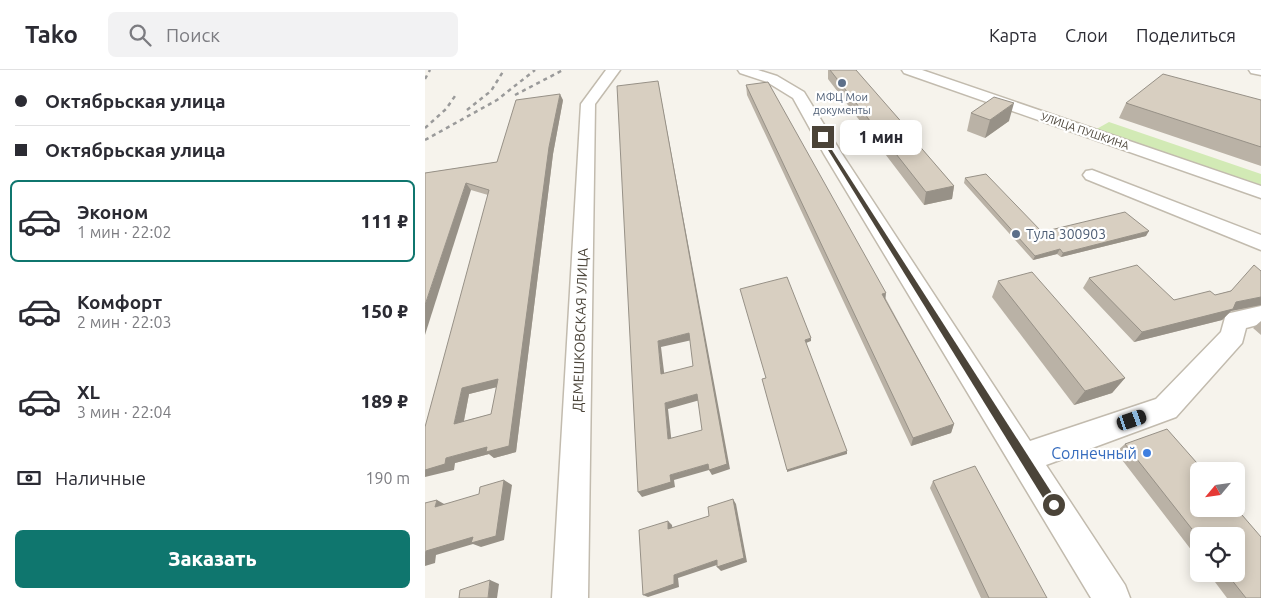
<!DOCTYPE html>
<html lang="ru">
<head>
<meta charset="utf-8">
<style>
	:root { --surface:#fff; --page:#f2f2f3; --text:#2b2b33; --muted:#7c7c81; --line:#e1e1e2; --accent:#0f766e }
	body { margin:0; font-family:Ubuntu,sans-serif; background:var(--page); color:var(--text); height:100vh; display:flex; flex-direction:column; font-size:19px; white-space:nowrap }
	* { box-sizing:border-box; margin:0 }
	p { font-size:16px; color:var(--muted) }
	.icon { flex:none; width:28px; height:28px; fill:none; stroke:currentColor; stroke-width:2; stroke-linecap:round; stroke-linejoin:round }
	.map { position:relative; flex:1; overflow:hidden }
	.panel { display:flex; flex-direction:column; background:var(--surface); width:425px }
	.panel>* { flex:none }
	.guide { display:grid; align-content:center; height:110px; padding:0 15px; background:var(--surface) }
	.needle { width:32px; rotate:241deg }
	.controls { position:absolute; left:765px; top:392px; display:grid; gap:10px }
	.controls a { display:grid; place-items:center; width:55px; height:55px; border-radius:8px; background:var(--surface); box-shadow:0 2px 12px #0003; font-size:25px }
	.end { position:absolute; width:22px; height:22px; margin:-11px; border:6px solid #4b4439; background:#fff; box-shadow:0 0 0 2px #fff }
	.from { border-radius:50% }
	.bubble { position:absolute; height:35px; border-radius:8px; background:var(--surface); box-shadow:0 2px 12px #0003; font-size:16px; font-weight:800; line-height:35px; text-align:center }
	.car { position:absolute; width:15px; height:30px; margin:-15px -8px; border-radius:6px; box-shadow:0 0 4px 1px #0007; background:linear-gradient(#222 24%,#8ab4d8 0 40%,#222 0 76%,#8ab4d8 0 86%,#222 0) }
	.guide b { display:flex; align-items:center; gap:18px; height:48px; font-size:19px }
	.guide b+b { border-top:1px solid var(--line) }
	.guide i { width:12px; height:12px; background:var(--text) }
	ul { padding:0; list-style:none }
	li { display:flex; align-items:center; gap:15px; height:82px; margin:0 10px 8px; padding:0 5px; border:2px solid transparent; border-radius:8px }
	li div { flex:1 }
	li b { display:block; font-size:19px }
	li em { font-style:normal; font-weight:800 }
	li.on { border-color:var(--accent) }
	li>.icon { width:45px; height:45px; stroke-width:1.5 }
	.pay { display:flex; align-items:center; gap:12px; height:55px; padding:0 15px; font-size:19px }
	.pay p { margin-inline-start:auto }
	.primary-button { display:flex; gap:10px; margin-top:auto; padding:10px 15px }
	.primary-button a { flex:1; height:58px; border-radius:8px; background:var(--accent); color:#fff; font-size:20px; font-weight:800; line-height:58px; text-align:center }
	header { display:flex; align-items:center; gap:30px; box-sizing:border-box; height:70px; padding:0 25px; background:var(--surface); border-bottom:1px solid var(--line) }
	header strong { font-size:24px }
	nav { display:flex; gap:28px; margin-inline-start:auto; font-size:18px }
	.search { width:350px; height:45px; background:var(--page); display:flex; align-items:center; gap:12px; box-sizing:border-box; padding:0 18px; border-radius:8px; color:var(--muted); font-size:19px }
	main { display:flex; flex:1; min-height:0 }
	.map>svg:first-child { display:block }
</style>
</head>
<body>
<header>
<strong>Tako</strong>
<div class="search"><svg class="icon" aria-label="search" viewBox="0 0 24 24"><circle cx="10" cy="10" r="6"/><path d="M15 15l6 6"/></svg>Поиск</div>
<nav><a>Карта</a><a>Слои</a><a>Поделиться</a></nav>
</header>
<main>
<section class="panel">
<div class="guide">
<b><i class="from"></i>Октябрьская улица</b>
<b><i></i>Октябрьская улица</b>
</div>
<ul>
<li class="on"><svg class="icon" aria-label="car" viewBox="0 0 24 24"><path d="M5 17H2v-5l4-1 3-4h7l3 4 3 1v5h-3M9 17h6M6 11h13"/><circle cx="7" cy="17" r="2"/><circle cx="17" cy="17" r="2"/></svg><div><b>Эконом</b><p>1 мин · 22:02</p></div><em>111 ₽</em></li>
<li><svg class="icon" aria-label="car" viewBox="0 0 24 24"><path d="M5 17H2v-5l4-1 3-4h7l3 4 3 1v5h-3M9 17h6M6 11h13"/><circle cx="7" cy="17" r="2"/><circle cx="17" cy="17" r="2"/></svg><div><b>Комфорт</b><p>2 мин · 22:03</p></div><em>150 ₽</em></li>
<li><svg class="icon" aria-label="car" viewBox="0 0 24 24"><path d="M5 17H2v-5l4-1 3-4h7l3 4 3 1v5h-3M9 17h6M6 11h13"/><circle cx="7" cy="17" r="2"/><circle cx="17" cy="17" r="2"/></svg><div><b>XL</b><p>3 мин · 22:04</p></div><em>189 ₽</em></li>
</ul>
<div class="pay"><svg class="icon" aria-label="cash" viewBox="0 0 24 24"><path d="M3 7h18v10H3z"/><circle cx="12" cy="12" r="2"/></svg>Наличные<p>190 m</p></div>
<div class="primary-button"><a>Заказать</a></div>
</section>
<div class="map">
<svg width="836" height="528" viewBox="0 0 836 528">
	<rect width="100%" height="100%" fill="#f6f3ec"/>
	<path fill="#d2eab5" d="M684 52 836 104V119L668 61Z"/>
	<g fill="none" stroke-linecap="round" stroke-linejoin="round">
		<defs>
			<g id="minor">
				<path d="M181 0H195L170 34 163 528H127L156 34Z"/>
				<path d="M313 0H333L352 6 379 22 417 84 605 371 731 329 796 262 801 244 836 236V254L821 258 817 273 751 347 621 395 700 515 705 528H666L399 84 368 28 342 12 315 3Z"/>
				<path d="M477 0H497L836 116V128L479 3Z"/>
				<path d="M824 0H836V5L826 3Z"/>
				<path d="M667 100 836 165V180L661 109 658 105 661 101Z"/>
			</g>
		</defs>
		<use href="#minor" stroke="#c2bbae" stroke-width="3"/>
		<use href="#minor" fill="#fff" fill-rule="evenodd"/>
		<g stroke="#9a9a9a" stroke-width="2.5" stroke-dasharray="4 4" stroke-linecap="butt">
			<path d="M0 9 5 0"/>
			<path d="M90 25 138 0"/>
			<path d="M42 40 66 21 79 0"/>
			<path d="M0 58 21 39 30 26"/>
			<path d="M0 70 72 30 110 0"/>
		</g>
	</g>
	<g fill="#bab2a6" fill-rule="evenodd">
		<path d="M403 0H431L486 67 529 116 527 129 499 135 403 9Z"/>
		<path d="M321 15 461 229 529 354 526 363 486 376 322 25Z"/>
		<path d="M138 30 128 84 91 382 69 388 64 384 30 393 29 400 63 125 46 120 0 103 72 92ZM72 317 66 344 39 351 44 324Z"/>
		<path d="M836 30V96L694 48 701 33Z"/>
		<path d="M546 43 584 51 560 68 542 61Z"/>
		<path d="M540 108 617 162 721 166 636 187 632 184 608 190 539 113Z"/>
		<path d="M836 201V235L806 241 797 250 709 272 658 218 664 208 749 230 790 225 805 221Z"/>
		<path d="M573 211 700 308 687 323 649 335 567 227Z"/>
		<path d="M836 251V265L828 258Z"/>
		<path d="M700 374 836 528H802L784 504H811L774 466V490L691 382Z"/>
		<path d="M508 411 622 528H556L505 418Z"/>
	</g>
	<g fill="#979187">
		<path d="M233 11 234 17 305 399 287 405 284 400 249 410 250 417 217 427 213 422 245 405 283 394Z"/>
		<path d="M135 24 138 30 128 84 91 382 69 388 64 384 30 393 29 400 0 407V400L21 388 62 377Z"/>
		<path d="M589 33 584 51 560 68 565 50Z"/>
		<path d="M41 113 46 120 0 265V235Z"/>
		<path d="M529 116 527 129 499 135 501 122Z"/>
		<path d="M724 161 721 166 636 187 638 183Z"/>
		<path d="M635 179 632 184 608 190 610 186Z"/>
		<path d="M461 223 460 233 457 224Z"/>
		<path d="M836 227V235L806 241 797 250 709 272 717 262 811 232Z"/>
		<path d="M264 263 267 270 236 277 240 310 236 304 233 271Z"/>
		<path d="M386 268V271L381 273 380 270Z"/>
		<path d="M700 308 687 323 649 335 660 321Z"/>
		<path d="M73 309 80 315 44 324 37 360 29 354 37 318Z"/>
		<path d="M272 324 275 330 243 339 247 375 243 369 240 333Z"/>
		<path d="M529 354 526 363 486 376 488 368Z"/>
		<path d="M422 381V384L362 402V400Z"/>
		<path d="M79 410 87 415 79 470 56 477 48 474 11 485 10 493 0 496V485L1 481Z"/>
		<path d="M308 429 311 434 322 492 296 501 292 497Z"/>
		<path d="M12 430 21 435 10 437Z"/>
		<path d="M243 451 247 455 248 463 243 459Z"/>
		<path d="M292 490 295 494 253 508 254 517 223 527 218 525 249 505Z"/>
		<path d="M65 510 74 514 72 528H63Z"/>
	</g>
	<g fill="#d8cfc1" stroke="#979187" fill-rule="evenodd">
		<path d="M405 0H431L487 64 485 65 529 116 501 122Z"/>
		<path d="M738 4 836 30V77L701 33Z"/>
		<path d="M233 11 302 394 284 400 283 394 245 405 246 412 213 422 192 16ZM264 263 268 296 236 304 233 271ZM272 324 277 360 243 369 240 333Z"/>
		<path d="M343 12 461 223 457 224 529 354 488 368 321 15Z"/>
		<path d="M135 24 124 77 84 376 61 382 62 377 21 388 20 394 0 400V357L64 120 41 113 0 235V103L72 92 91 30ZM73 309 66 344 29 354 37 318Z"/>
		<path d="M569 27 589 33 565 50 546 43Z"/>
		<path d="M561 104 617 162 700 142 724 161 638 183 635 179 610 186 540 108Z"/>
		<path d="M712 195 749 230 785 221 790 225 806 221 829 195 836 201V227L811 232 808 239 717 262 664 208Z"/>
		<path d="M607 202 700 308 660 321 573 211Z"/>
		<path d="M362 207 386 268 380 270 422 381 362 400 337 309 341 308 315 219Z"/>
		<path d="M742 359 779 401H774V439L811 438 836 467V528H821L802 504H811V466H774V468L700 374Z"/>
		<path d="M550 396 622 528H564L508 411Z"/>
		<path d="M79 410 71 466 46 473 48 467 1 481 0 485V433L12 430 10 437 54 424 55 417Z"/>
		<path d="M308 429 319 488 292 497V490L249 505V514L218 525 214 460 243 451V459L284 446 283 437Z"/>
		<path d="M65 510 63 528H34L35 520Z"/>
	</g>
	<path fill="#4b4439" d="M398 66 632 431V439H625L395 67Z"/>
	<g fill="#5c6f8a" stroke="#fff" stroke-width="2">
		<circle cx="417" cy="13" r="5"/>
		<circle cx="591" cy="164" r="5"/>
	</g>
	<circle fill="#3f7fe0" stroke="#fff" stroke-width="2" cx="722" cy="383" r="5"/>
	<g text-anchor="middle" stroke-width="4.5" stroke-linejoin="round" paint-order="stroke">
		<g font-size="11" fill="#4e5e75" stroke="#fff">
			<text x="417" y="31">МФЦ Мои<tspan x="417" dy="13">документы</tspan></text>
		</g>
		<g font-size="11" fill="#4b4439" stroke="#fff">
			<text transform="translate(660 61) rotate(19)" y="4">УЛИЦА ПУШКИНА</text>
		</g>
		<g font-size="14" fill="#4e5e75" stroke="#fff" text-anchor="start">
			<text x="601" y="169">Тула 300903</text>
		</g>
		<g font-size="14" fill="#4b4439" stroke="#fff">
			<text transform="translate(155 260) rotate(-88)" y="5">ДЕМЕШКОВСКАЯ УЛИЦА</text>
		</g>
		<g font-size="16" fill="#366cbe" stroke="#fff" text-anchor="end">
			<text x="712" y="389">Солнечный</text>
		</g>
	</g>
</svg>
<div class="controls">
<a><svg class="needle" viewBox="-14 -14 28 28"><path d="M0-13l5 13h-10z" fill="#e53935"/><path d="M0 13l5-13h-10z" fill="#7c7c81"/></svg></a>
<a><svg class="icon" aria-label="locate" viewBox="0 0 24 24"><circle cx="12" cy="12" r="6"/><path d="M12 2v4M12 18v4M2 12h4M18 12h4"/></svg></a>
</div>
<i class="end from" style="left:629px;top:435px"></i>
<i class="end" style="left:398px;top:67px"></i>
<div class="bubble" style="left:415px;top:50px;width:82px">1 мин</div>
<i class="car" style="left:707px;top:350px;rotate:71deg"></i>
</div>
</main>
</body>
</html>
